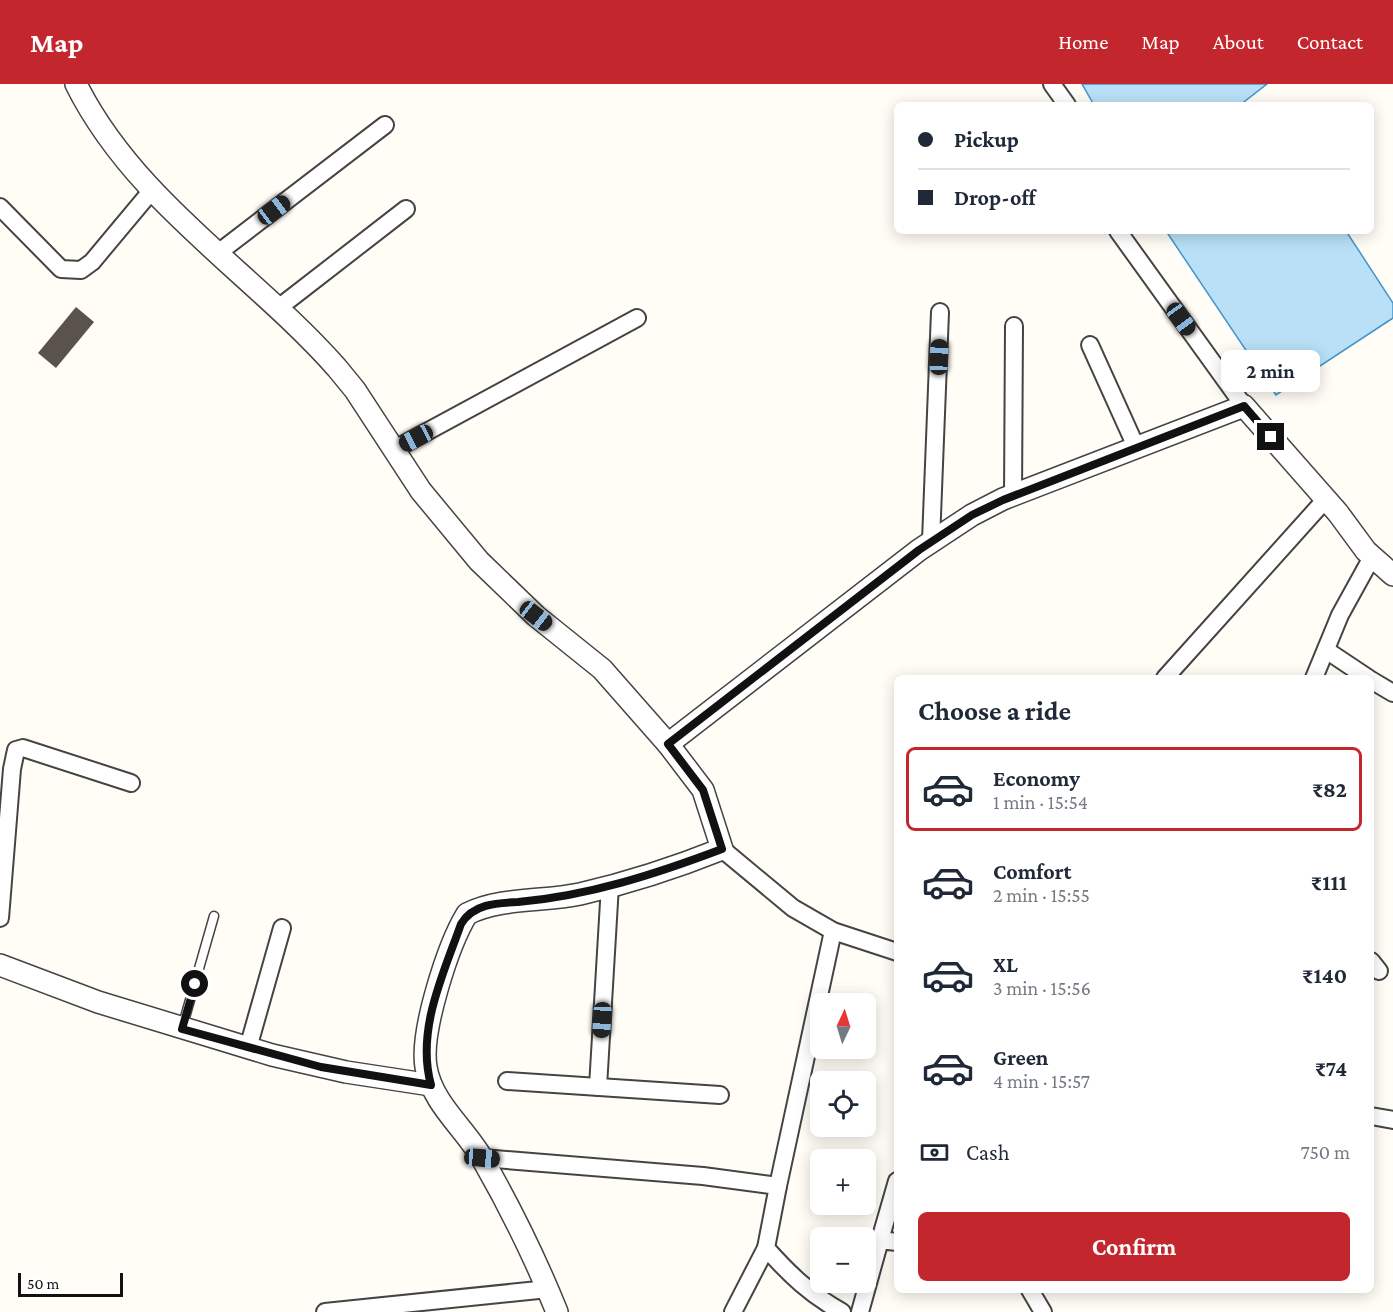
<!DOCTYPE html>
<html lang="en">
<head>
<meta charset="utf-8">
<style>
	:root { --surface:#fff; --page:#f6f6f7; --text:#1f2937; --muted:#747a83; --line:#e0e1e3; --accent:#c4262e }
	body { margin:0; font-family:"Crimson Pro",serif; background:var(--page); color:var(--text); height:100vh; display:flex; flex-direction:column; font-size:22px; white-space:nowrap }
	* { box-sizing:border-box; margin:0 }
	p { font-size:20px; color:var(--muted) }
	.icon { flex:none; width:33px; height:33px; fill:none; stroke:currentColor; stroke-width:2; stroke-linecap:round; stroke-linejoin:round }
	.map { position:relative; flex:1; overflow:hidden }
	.drawer { position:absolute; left:894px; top:591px; width:480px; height:618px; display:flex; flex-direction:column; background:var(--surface); border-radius:9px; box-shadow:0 3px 15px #0003 }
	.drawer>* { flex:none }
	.hud { position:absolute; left:894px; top:18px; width:480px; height:132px; border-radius:9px; box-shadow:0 3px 15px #0003; display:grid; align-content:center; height:132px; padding:0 24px; background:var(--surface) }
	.needle { width:39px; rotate:4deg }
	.controls { position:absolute; left:810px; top:909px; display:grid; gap:12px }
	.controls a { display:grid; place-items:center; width:66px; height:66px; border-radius:9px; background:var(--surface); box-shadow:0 3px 15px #0003; font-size:30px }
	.scale { position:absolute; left:18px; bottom:15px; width:105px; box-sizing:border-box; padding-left:6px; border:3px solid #111; border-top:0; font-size:16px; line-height:21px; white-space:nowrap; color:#111; -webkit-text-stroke:4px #fff; paint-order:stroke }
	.end { position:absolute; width:27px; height:27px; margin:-14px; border:8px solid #111; background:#fff; box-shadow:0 0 0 3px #fff }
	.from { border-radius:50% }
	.bubble { position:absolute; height:42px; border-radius:9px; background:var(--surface); box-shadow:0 3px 15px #0003; font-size:20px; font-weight:700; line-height:42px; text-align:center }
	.car { position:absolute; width:18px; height:36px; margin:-18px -9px; border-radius:8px; box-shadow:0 0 4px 2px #0007; background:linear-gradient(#222 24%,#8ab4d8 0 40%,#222 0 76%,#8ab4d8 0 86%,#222 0) }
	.hud b { display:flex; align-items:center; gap:21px; height:57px; font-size:22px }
	.hud b+b { border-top:2px solid var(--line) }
	.hud i { width:15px; height:15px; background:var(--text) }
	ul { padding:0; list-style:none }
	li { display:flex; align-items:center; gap:18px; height:84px; margin:0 12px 9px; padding:0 12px; border:3px solid transparent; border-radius:9px }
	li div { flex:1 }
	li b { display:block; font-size:22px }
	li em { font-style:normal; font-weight:700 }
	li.on { border-color:var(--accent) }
	li>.icon { width:54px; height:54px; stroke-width:1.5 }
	h2 { padding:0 24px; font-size:27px; line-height:72px }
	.pay { display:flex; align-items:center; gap:15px; height:66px; padding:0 24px; font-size:22px }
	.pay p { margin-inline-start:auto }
	.primary-button { display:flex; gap:12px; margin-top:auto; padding:12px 24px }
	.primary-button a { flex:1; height:69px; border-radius:9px; background:var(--accent); color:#fff; font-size:24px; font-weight:700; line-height:69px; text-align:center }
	header { display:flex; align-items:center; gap:36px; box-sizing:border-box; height:84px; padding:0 30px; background:var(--accent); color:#fff }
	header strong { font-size:28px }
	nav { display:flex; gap:33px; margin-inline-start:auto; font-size:21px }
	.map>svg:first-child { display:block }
</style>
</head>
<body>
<header>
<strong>Map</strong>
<nav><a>Home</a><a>Map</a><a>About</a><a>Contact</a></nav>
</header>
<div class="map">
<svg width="1393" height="1228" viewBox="0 0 1393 1228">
	<rect width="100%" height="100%" fill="#fffdf5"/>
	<g fill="#b9e0f7" stroke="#3f96cf" stroke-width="1.5">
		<path d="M1082 0H1267L1240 21H1094Z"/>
		<path d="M1166 147H1346L1393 219V234L1276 311Z"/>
	</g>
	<path fill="#5a524d" d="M76 223 94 238 56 284 38 269Z"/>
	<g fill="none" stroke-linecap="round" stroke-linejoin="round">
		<defs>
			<path id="service" d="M182 944 214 832"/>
			<g id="minor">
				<path d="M1052 0 1067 21"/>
				<path d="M0 123 61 185 81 186 92 178 153 105"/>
				<path d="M1118 147 1244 322"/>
				<path d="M218 169 385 41"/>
				<path d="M277 225 406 125"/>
				<path d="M1090 261 1137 365"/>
				<path d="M395 365 637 234"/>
				<path d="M1013 412 1014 242"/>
				<path d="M931 457 940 228"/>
				<path d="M1326 566 1368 594"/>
				<path d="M1165 594 1325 416"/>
				<path d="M1314 594 1340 531 1372 473"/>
				<path d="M1371 596 1393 609"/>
				<path d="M722 765 793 824 833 847 897 868"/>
				<path d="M0 834 12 685 16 666 23 664 131 699"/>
				<path d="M1371 877 1379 887"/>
				<path d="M248 964 282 844"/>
				<path d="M507 997 720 1011"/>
				<path d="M598 1003 610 801"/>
				<path d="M1371 1032 1393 1036"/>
				<path d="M482 1074 703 1092 778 1102 766 1164C789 1190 811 1211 842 1228"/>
				<path d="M778 1102 833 847"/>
				<path d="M880 1156 897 1097"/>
				<path d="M1030 1206 1043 1228"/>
				<path d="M325 1228 548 1205"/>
				<path d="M733 1228 766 1164"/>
				<path d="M860 1228 880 1156 897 1158"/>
			</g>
			<g id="tertiary">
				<path d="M76 0C134 117 253 189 337 284L355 306 421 407 479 477 536 532 602 585 668 660 703 706 722 765C677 783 628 799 580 810 543 818 501 813 467 830 448 861 420 948 426 983 432 1020 466 1045 483 1076 511 1125 536 1176 557 1228"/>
				<path d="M668 660 919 466 972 431 1003 415 1244 322 1338 429 1366 467 1393 491"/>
				<path d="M0 881 98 918 272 971 346 988 431 1001"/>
			</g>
		</defs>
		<use href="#service" stroke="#444" stroke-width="11"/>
		<use href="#minor" stroke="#444" stroke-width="20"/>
		<use href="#tertiary" stroke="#444" stroke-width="24"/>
		<use href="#service" stroke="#fff" stroke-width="8"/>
		<use href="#minor" stroke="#fff" stroke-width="16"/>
		<use href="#tertiary" stroke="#fff" stroke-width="21"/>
	</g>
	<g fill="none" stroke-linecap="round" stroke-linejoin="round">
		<path stroke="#111" stroke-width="8" d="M195 900 182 945 321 983 431 1001C416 946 443 891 461 840 473 820 496 819 518 818 588 812 656 790 722 765L703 706 668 660 919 466 972 431 1003 416 1244 322 1271 353"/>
	</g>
</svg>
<div class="controls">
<a><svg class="needle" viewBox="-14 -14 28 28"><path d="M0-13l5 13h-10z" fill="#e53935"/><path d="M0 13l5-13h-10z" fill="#747a83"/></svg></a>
<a><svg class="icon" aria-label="locate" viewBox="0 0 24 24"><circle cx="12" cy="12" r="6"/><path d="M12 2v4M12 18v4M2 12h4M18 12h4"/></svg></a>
<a>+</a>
<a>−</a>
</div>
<div class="scale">50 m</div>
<i class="end from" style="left:195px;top:900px"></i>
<i class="end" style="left:1271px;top:353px"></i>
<div class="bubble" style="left:1221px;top:266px;width:99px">2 min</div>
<i class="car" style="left:274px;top:126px;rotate:53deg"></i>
<i class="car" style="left:1181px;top:235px;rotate:144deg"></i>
<i class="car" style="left:939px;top:273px;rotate:2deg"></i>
<i class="car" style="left:416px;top:354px;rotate:242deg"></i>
<i class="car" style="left:536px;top:532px;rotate:128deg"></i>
<i class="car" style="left:602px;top:936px;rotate:183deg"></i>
<i class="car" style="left:482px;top:1074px;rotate:95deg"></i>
<div class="hud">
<b><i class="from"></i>Pickup</b>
<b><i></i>Drop-off</b>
</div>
<section class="drawer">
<h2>Choose a ride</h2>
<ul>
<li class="on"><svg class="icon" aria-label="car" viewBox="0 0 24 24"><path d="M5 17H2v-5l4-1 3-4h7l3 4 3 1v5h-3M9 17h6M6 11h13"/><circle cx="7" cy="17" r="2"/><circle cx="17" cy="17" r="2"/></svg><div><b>Economy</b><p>1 min · 15:54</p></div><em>₹82</em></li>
<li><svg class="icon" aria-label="car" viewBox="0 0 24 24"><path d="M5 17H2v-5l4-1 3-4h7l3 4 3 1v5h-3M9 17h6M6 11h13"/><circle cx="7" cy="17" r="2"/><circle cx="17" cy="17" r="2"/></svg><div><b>Comfort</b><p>2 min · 15:55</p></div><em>₹111</em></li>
<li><svg class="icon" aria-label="car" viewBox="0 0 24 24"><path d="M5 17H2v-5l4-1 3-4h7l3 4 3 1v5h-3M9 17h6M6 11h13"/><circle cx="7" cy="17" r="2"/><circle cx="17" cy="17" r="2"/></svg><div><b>XL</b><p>3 min · 15:56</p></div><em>₹140</em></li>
<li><svg class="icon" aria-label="car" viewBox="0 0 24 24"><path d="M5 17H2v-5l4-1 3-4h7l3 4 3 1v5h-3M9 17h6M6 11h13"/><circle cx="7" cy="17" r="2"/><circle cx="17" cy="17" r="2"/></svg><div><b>Green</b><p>4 min · 15:57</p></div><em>₹74</em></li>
</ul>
<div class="pay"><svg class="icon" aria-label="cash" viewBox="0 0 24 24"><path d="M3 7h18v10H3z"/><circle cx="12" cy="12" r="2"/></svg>Cash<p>750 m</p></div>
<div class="primary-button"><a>Confirm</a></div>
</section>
</div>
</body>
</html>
